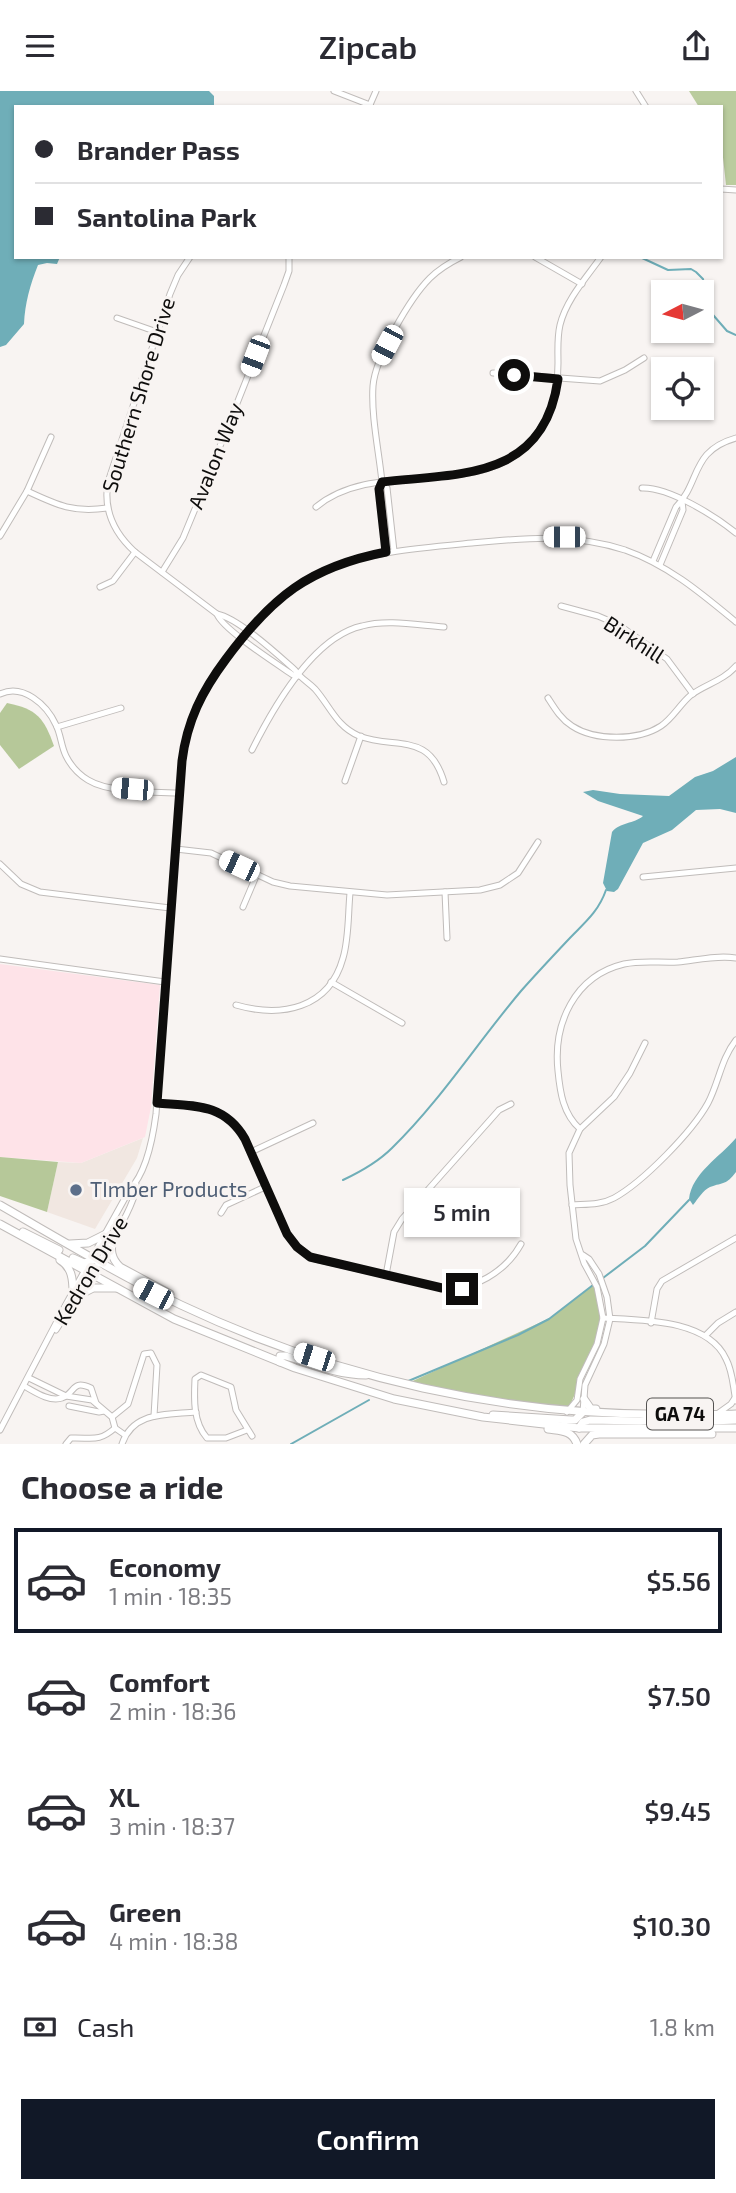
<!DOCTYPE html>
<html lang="en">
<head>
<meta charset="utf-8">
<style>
	:root { --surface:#fff; --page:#f2f2f3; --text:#2b2b33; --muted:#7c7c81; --line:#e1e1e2; --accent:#111827 }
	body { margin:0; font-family:"Exo 2",sans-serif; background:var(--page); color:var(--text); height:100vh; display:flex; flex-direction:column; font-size:26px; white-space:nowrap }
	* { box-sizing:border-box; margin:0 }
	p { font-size:23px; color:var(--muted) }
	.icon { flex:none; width:38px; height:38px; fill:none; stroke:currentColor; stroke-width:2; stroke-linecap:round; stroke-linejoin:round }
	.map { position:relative; height:1353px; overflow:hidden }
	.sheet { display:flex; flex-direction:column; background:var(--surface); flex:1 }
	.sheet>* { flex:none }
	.hud { position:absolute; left:14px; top:14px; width:709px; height:154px; border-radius:0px; box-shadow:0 2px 5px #0004; display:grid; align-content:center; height:154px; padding:0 21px; background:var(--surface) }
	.needle { width:46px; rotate:264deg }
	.buttons { position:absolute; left:651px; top:189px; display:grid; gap:14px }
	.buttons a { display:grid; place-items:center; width:63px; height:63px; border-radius:0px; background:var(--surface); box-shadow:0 2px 5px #0004; font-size:35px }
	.end { position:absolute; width:32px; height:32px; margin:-16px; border:9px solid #0e0d0c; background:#fff; box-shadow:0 0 0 4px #fff }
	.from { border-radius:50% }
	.bubble { position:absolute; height:49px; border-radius:0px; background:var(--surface); box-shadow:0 2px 5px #0004; font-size:23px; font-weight:600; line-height:49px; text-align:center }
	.car { position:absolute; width:21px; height:42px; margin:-21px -10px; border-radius:9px; box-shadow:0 0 5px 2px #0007; background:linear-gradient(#fff 24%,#345 0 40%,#fff 0 76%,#345 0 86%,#fff 0) }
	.hud b { display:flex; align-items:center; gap:24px; height:66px; font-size:26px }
	.hud b+b { border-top:2px solid var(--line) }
	.hud i { width:18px; height:18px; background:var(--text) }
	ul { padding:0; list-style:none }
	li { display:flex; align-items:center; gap:21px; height:105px; margin:0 14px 10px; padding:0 7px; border:4px solid transparent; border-radius:0px }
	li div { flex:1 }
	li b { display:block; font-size:26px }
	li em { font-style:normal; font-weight:600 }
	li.on { border-color:var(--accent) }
	li>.icon { width:63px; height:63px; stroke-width:1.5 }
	h2 { padding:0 21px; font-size:32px; line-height:84px }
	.pay { display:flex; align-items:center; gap:18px; height:77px; padding:0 21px; font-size:26px }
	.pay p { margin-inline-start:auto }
	.button { display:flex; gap:14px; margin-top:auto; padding:14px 21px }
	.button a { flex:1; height:80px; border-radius:0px; background:var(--accent); color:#fff; font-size:28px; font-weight:600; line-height:80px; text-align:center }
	header { display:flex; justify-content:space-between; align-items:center; height:91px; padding:0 21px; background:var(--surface); font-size:32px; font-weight:600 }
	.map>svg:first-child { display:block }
</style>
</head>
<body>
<header><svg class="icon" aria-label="menu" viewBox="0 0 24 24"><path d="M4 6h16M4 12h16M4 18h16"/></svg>Zipcab<svg class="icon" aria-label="share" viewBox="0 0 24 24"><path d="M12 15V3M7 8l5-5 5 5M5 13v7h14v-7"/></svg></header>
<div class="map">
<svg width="736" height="1353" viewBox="0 0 736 1353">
	<rect width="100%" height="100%" fill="#f8f4f2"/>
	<path fill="#f1e7e1" d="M143 1047 137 1067 95 1138 47 1121 58 1071 81 1072Z"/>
	<path fill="#fee3e8" d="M0 873 160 894 151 1016 145 1046 81 1072 0 1066Z"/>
	<path fill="#bacc9e" d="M689 0H736V94H726L721 48V16H699Z"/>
	<g fill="#b6c899">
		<path d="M7 612C37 618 44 627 54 655L19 678 0 654V622Z"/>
		<path d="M0 1066 58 1071 47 1121 0 1105Z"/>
		<path d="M595 1192 602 1220 597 1253 567 1321 404 1294 552 1226Z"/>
	</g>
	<g fill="#6faeb8">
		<path d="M0 0H209L214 5V15L16 16V166H60L57 173 47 172 38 174C30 194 25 212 24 233L6 254 0 256Z"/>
		<path d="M736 666V722L720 718 696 719 672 739 643 752 618 798 614 801 607 800 603 792 612 741C620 731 634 733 643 725L598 710 583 701 593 699 620 703 669 705 695 686 713 680Z"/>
		<path d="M736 1047V1081C726 1094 724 1091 710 1096 703 1099 698 1108 693 1114L689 1108C692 1082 720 1066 736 1047Z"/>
	</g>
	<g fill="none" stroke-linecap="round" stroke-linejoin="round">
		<g stroke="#6faeb8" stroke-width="2">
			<path d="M640 166 668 179 691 178 696 181 703 188 707 217 727 240 736 244"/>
			<path d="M343 1089C360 1081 379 1070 392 1057 441 1009 477 952 521 900 536 883 552 866 568 849 583 833 598 822 606 799"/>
			<path d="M603 1187 645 1155 689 1109"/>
			<path d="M406 1291 518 1244 549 1228 593 1194"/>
			<path d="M291 1353 369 1309"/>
		</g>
		<defs>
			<g id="minor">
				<path d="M334 0 370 14"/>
				<path d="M636 0 646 16"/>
				<path d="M369 16 376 0"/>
				<path d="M721 98 736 99"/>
				<path d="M190 166 178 184 170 203 108 391C103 420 114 442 135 461L217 523C238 527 278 564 295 579 300 587 308 591 315 598 330 615 336 635 359 645 396 659 429 640 444 691"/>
				<path d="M535 166 582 193"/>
				<path d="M117 227 157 241"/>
				<path d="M493 282 600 290 625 279 644 267"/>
				<path d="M382 391 387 397 394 460"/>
				<path d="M642 397C669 396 715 425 736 442"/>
				<path d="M27 400C57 414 73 422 107 417"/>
				<path d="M316 416C376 366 479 410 531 350 551 328 558 302 558 272 558 259 557 247 560 234 566 209 586 187 601 166"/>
				<path d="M0 445 27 400 51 346"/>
				<path d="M386 461 379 398 382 391C379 361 371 325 373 295 375 267 410 207 430 187 439 178 449 172 461 166"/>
				<path d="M653 470 676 416C701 391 690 360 736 347"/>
				<path d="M660 474 683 419 682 410"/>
				<path d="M162 481 183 447 195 418 284 194 289 180V166"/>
				<path d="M100 496 113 490 135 461"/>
				<path d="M561 515 598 525 619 534 667 568 693 603"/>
				<path d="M217 523C222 538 277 573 293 584L299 585"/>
				<path d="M0 603C23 592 47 614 56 634 61 644 61 655 66 665 71 675 78 683 88 689 109 702 154 701 180 702"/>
				<path d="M548 607C555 618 561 628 572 635 595 650 638 650 661 635 673 627 680 613 691 604 706 593 723 590 736 575"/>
				<path d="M57 636 121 617"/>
				<path d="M252 659C273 617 313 546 362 535 387 528 417 534 444 536"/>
				<path d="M345 690 361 645"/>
				<path d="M176 758 211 762 273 791 290 795 387 804 480 799 500 794 518 782 538 751"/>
				<path d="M0 773 21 793 40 801 170 817"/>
				<path d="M643 786 736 777"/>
				<path d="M445 801 447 847"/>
				<path d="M243 816 257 783"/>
				<path d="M0 868 165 891"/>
				<path d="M331 891 402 932"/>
				<path d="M236 914C281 927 329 918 343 867 349 847 348 823 350 802"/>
				<path d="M157 1012C194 1015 224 1012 245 1048L287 1143 297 1156 315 1168 442 1197C473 1201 506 1180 521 1153"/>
				<path d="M580 1038C563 1023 560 1001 558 980 553 933 574 885 624 873 642 869 660 872 678 871 697 869 717 864 736 867"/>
				<path d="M251 1061 313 1032"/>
				<path d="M572 1114C586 1113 601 1114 614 1107 643 1091 692 1041 708 1012 719 991 721 968 736 949"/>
				<path d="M221 1122 226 1114 265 1096"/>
				<path d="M386 1184 394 1141 402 1128 499 1019 511 1013"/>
				<path d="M603 1227C641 1229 708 1228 726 1268 733 1281 733 1296 736 1310"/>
				<path d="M651 1232 657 1198 662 1190 736 1147"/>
				<path d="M56 1239C71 1215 140 1115 136 1093"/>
				<path d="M706 1244 718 1232 736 1221"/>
				<path d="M29 1287 66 1305 92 1309 112 1326 115 1337 125 1344"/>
				<path d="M24 1295C35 1301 49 1311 62 1307 76 1302 71 1288 91 1297L96 1312"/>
				<path d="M69 1315 99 1321 104 1320"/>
				<path d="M567 1321 577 1309 580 1288 597 1253 603 1227 597 1196 584 1172 576 1148 570 1094 569 1062 580 1038 614 1006 630 982 645 952"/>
				<path d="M583 1321 585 1294 604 1253 610 1228 607 1206 599 1183 589 1168 583 1164"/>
				<path d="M717 1323 731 1313 735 1307"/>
				<path d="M112 1326 128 1313 144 1263 151 1262 157 1274 154 1325"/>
				<path d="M0 1339 65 1215 130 1098C147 1081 153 1046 156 1023L181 681C186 630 198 606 228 565 300 466 358 463 472 452 526 447 572 442 625 459 668 474 701 502 736 531"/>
				<path d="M247 1339 226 1347H207C193 1331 194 1308 195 1288L201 1284 231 1296 236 1319 252 1345"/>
				<path d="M66 1353 71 1347C91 1346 98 1352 115 1337"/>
				<path d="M122 1353C133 1320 167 1324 196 1321"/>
			</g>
			<g id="major">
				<path d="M0 1114C59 1148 119 1184 181 1214 335 1287 507 1326 678 1323 697 1323 717 1324 736 1323"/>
				<path d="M0 1133 174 1228 295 1277 394 1308 483 1326 579 1337H736"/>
				<path d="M23 1141 59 1159"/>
				<path d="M113 1147C110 1159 111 1167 120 1176L170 1203"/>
				<path d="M70 1153 88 1152 106 1143"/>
				<path d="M73 1167 84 1172 97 1168"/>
				<path d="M60 1169C72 1176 73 1189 73 1202"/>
				<path d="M77 1205 93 1197H116"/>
				<path d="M280 1271V1265H286C312 1273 338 1284 366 1284"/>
				<path d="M584 1308 591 1318H596"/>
				<path d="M493 1324 571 1329H575L583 1321"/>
				<path d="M579 1337 583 1331 590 1329 640 1330 669 1327"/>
				<path d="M548 1338C561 1340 572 1339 577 1353"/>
				<path d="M706 1338 708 1332 711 1330 736 1329"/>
				<path d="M584 1353 592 1344 599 1343H712"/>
			</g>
		</defs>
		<use href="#minor" stroke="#c0bcba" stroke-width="7"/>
		<use href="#major" stroke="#c0bcba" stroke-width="9"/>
		<use href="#minor" stroke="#fff" stroke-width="5"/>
		<use href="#major" stroke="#fff" stroke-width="7"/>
	</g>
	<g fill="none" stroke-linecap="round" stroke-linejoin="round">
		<path stroke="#0e0d0c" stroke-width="9" d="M462 1198 442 1197 310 1166 297 1156 287 1143 245 1048C224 1012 194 1015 157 1012L182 670C187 630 202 600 226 568 272 506 309 476 386 461L379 398 382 391C461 382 544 389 558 288L514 284"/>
	</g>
	<circle fill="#5c6f8a" stroke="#f8f4f2" stroke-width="2.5" cx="76" cy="1099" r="7"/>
	<g text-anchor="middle" stroke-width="6" stroke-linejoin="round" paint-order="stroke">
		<rect fill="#f8f4f2" stroke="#545251" stroke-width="2" x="647" y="1307.5" width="66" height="31" rx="5"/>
		<g font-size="19" font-weight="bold" fill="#0e0d0c">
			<text x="680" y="1330">GA 74</text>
		</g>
		<g font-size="21" fill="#0e0d0c" stroke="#f8f4f2">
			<text transform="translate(139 304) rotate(-73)" y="7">Southern Shore Drive</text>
			<text transform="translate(216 365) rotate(-68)" y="7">Avalon Way</text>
			<text transform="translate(634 549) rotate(33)" y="7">Birkhill</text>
			<text transform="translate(91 1180) rotate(-59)" y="7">Kedron Drive</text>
		</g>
		<g font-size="21" fill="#4e5e75" stroke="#f8f4f2" text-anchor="start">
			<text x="90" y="1106">TImber Products</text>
		</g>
	</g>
</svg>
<div class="buttons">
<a><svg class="needle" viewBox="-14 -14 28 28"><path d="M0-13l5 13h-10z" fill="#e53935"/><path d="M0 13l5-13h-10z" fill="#7c7c81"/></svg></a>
<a><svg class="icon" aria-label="locate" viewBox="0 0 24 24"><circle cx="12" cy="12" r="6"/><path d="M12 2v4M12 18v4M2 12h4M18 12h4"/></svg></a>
</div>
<i class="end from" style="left:514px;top:284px"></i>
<i class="end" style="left:462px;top:1198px"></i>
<div class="bubble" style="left:404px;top:1097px;width:116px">5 min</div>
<i class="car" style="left:387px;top:254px;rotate:208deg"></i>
<i class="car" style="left:255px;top:265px;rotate:201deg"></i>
<i class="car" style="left:564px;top:446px;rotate:270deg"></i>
<i class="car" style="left:132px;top:698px;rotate:275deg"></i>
<i class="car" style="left:239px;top:775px;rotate:295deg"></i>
<i class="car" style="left:153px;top:1203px;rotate:297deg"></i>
<i class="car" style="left:314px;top:1266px;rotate:288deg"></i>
<div class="hud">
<b><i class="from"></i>Brander Pass</b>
<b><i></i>Santolina Park</b>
</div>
</div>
<section class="sheet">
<h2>Choose a ride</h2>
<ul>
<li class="on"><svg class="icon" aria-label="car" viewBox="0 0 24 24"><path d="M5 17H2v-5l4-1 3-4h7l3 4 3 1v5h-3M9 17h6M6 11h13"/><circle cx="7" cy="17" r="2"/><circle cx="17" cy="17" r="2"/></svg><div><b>Economy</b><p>1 min · 18:35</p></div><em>$5.56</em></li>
<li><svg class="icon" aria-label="car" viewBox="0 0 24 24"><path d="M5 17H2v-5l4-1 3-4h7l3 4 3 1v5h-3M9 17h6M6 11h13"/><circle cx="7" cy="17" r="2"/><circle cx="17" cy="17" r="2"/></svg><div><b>Comfort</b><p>2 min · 18:36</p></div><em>$7.50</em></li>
<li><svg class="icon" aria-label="car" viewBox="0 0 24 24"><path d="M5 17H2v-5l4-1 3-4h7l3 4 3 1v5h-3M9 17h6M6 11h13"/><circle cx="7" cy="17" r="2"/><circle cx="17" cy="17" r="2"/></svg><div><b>XL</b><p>3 min · 18:37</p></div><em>$9.45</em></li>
<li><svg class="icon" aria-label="car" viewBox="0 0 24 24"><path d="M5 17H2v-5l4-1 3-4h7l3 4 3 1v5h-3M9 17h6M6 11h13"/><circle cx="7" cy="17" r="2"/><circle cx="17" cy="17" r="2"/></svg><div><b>Green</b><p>4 min · 18:38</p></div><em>$10.30</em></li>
</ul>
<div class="pay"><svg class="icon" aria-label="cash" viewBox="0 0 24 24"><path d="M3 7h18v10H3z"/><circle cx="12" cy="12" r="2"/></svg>Cash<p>1.8 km</p></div>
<div class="button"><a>Confirm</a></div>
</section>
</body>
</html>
